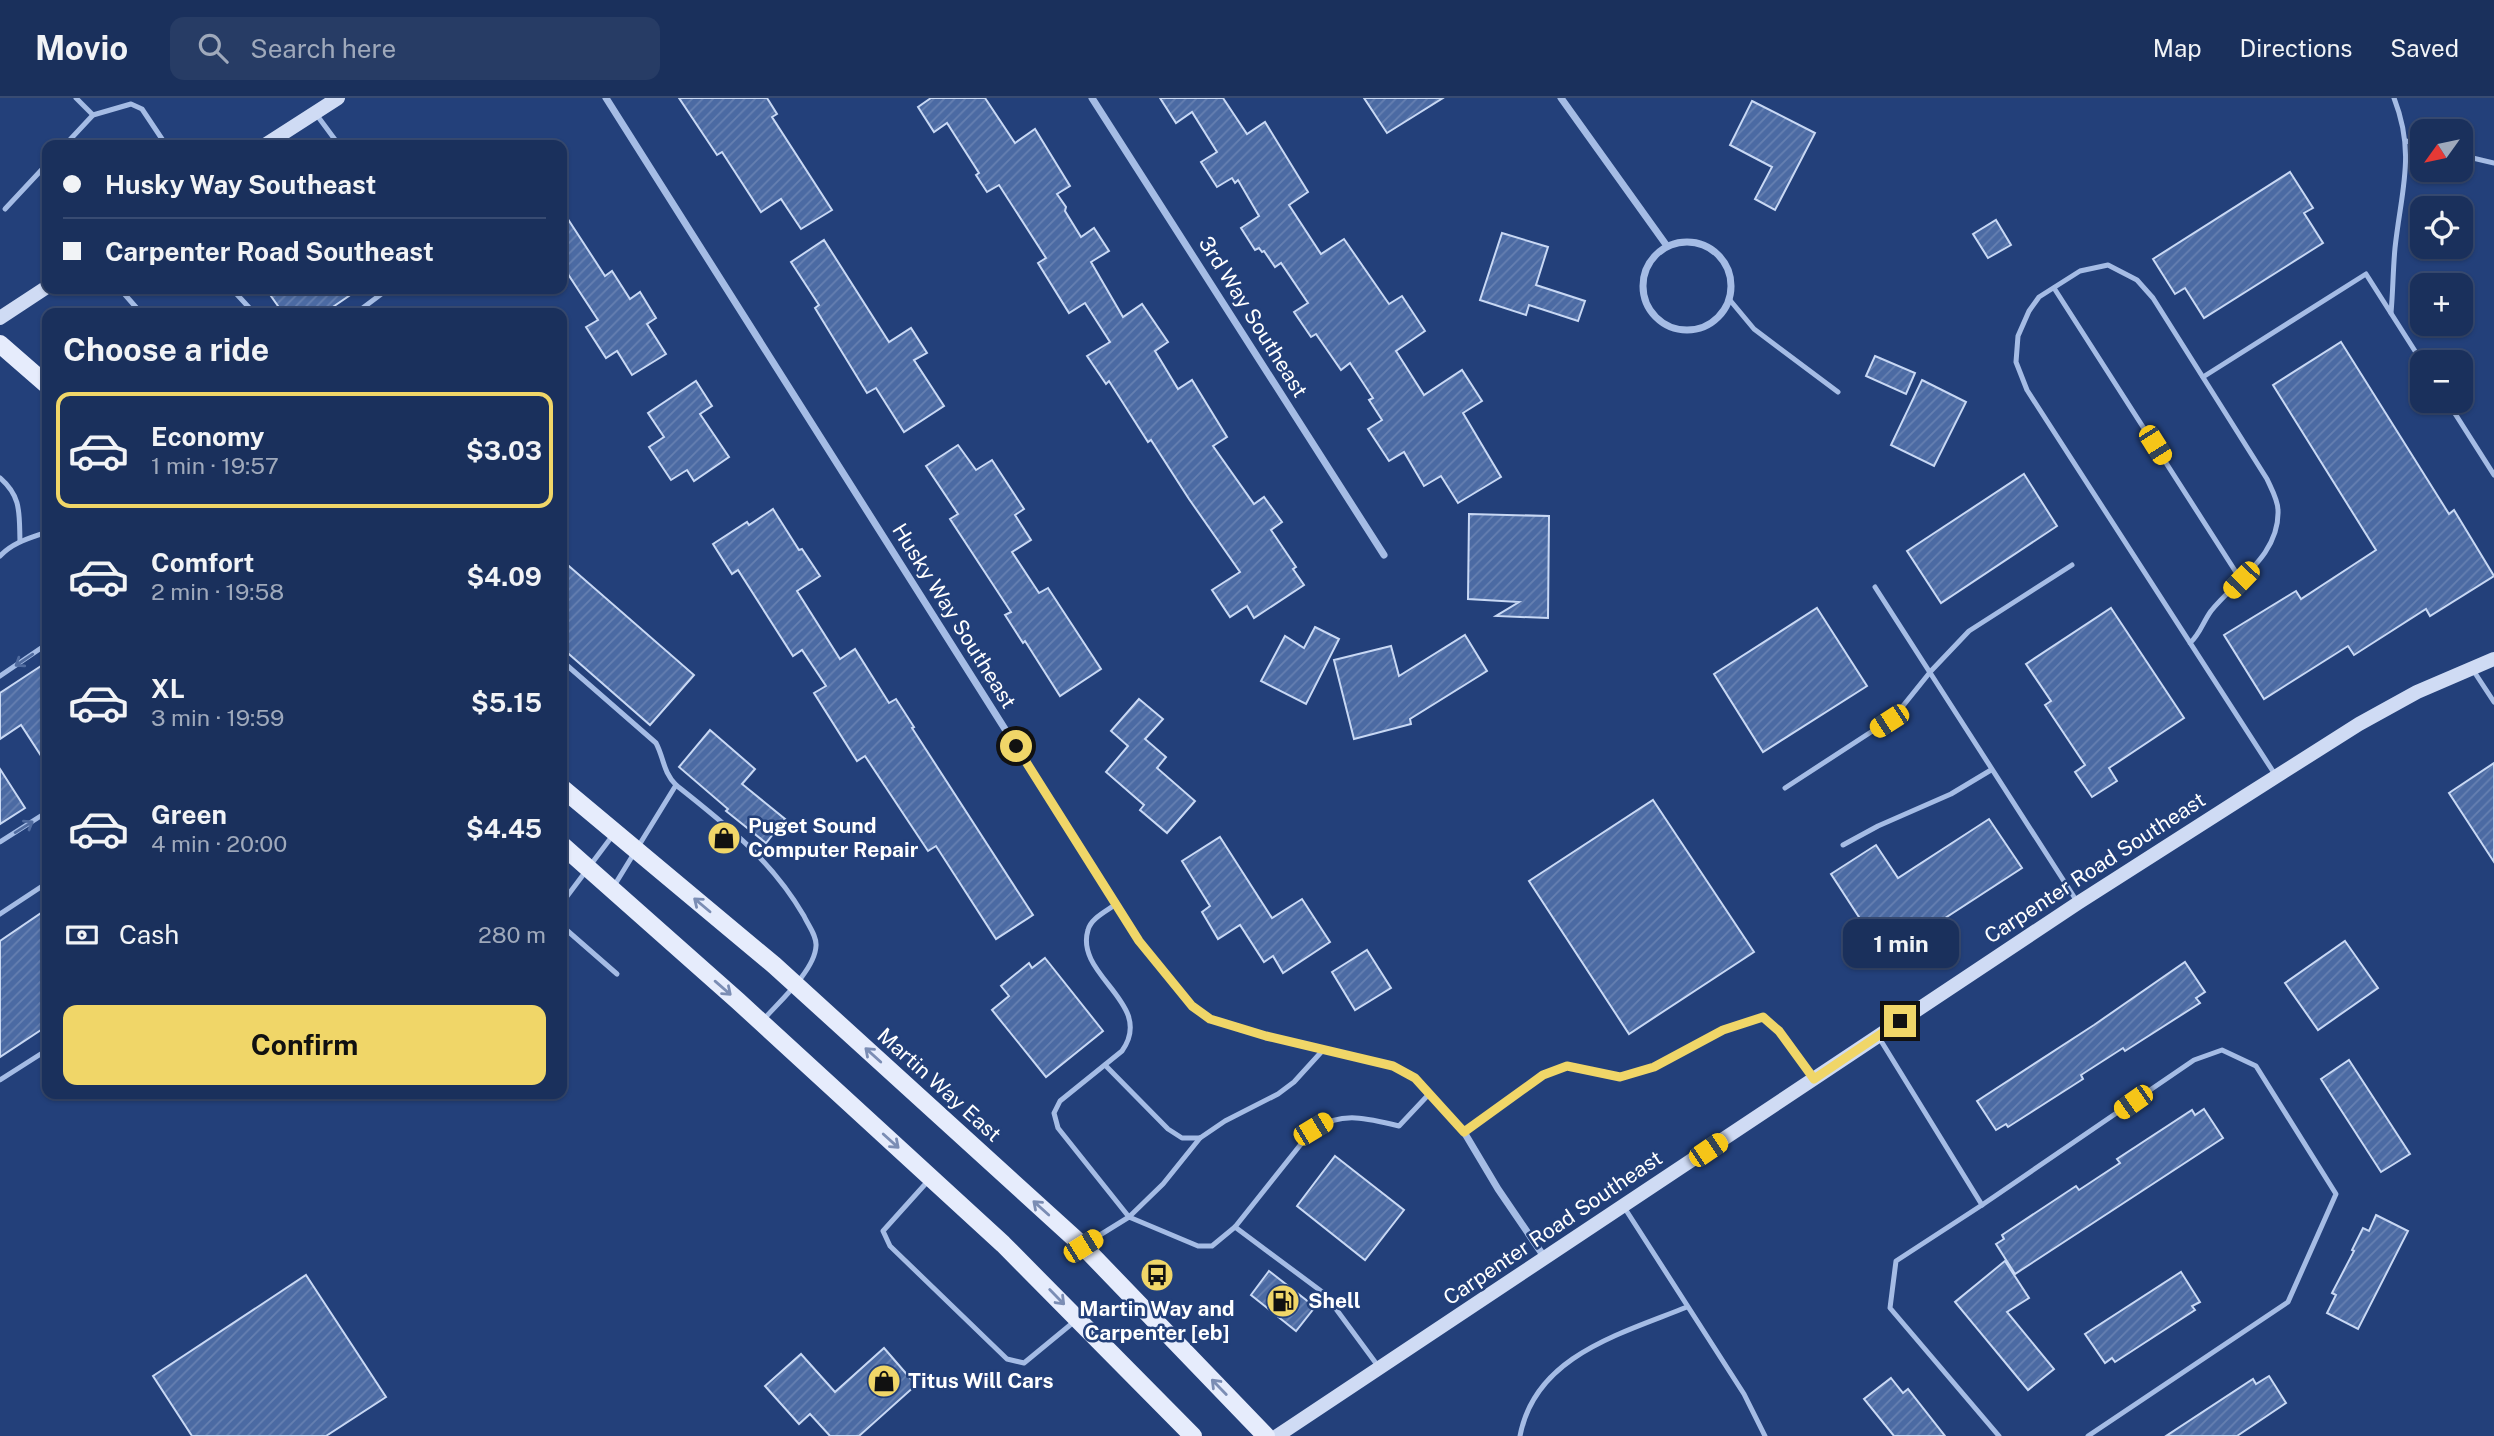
<!DOCTYPE html>
<html lang="en">
<head>
<meta charset="utf-8">
<style>
	:root { --surface:#1a305c; --page:#273c65; --text:#f1f3f6; --muted:#9fa9bb; --line:#384b72; --accent:#f0d668 }
	body { margin:0; font-family:"Public Sans",sans-serif; background:var(--page); color:var(--text); height:100vh; display:flex; flex-direction:column; font-size:26px; white-space:nowrap }
	* { box-sizing:border-box; margin:0 }
	p { font-size:23px; color:var(--muted) }
	.icon { flex:none; width:38px; height:38px; fill:none; stroke:currentColor; stroke-width:2; stroke-linecap:round; stroke-linejoin:round }
	.map { position:relative; flex:1; overflow:hidden }
	.side { position:absolute; left:42px; top:210px; width:525px; height:791px; display:flex; flex-direction:column; background:var(--surface); border-radius:14px; box-shadow:0 2px 5px #0004,0 0 0 2px var(--line) }
	.side>* { flex:none }
	.top-card { position:absolute; left:42px; top:42px; width:525px; height:154px; border-radius:14px; box-shadow:0 2px 5px #0004,0 0 0 2px var(--line); display:grid; align-content:center; height:154px; padding:0 21px; background:var(--surface) }
	.needle { width:46px; rotate:237deg }
	.tools { position:absolute; left:2410px; top:21px; display:grid; gap:14px }
	.tools a { display:grid; place-items:center; width:63px; height:63px; border-radius:14px; background:var(--surface); box-shadow:0 2px 5px #0004,0 0 0 2px var(--line); font-size:35px }
	.end { position:absolute; width:32px; height:32px; margin:-16px; border:9px solid #f0d668; background:#111; box-shadow:0 0 0 4px #111 }
	.from { border-radius:50% }
	.bubble { position:absolute; height:49px; border-radius:14px; background:var(--surface); box-shadow:0 2px 5px #0004,0 0 0 2px var(--line); font-size:23px; font-weight:700; line-height:49px; text-align:center }
	.car { position:absolute; width:21px; height:42px; margin:-21px -10px; border-radius:9px; box-shadow:0 0 5px 2px #0007; background:linear-gradient(#f5c518 24%,#345 0 40%,#f5c518 0 76%,#345 0 86%,#f5c518 0) }
	.top-card b { display:flex; align-items:center; gap:24px; height:66px; font-size:26px }
	.top-card b+b { border-top:2px solid var(--line) }
	.top-card i { width:18px; height:18px; background:var(--text) }
	ul { padding:0; list-style:none }
	li { display:flex; align-items:center; gap:21px; height:116px; margin:0 14px 10px; padding:0 7px; border:4px solid transparent; border-radius:14px }
	li div { flex:1 }
	li b { display:block; font-size:26px }
	li em { font-style:normal; font-weight:700 }
	li.on { border-color:var(--accent) }
	li>.icon { width:63px; height:63px; stroke-width:1.5 }
	h2 { padding:0 21px; font-size:32px; line-height:84px }
	.pay { display:flex; align-items:center; gap:18px; height:77px; padding:0 21px; font-size:26px }
	.pay p { margin-inline-start:auto }
	.button { display:flex; gap:14px; margin-top:auto; padding:14px 21px }
	.button a { flex:1; height:80px; border-radius:14px; background:var(--accent); color:#111; font-size:28px; font-weight:700; line-height:80px; text-align:center }
	header { display:flex; align-items:center; gap:42px; box-sizing:border-box; height:98px; padding:0 35px; background:var(--surface); border-bottom:2px solid var(--line) }
	header strong { font-size:33px }
	nav { display:flex; gap:38px; margin-inline-start:auto; font-size:24px }
	.search { width:490px; height:63px; background:var(--page); display:flex; align-items:center; gap:18px; box-sizing:border-box; padding:0 24px; border-radius:14px; color:var(--muted); font-size:26px }
	.map>svg:first-child { display:block }
</style>
</head>
<body>
<header>
<strong>Movio</strong>
<div class="search"><svg class="icon" aria-label="search" viewBox="0 0 24 24"><circle cx="10" cy="10" r="6"/><path d="M15 15l6 6"/></svg>Search here</div>
<nav><a>Map</a><a>Directions</a><a>Saved</a></nav>
</header>
<div class="map">
<svg width="2494" height="1338" viewBox="0 0 2494 1338">
	<defs>
		<pattern id="building-hatch" width="6" height="6" patternUnits="userSpaceOnUse" patternTransform="scale(1.75)"><rect width="6" height="6" fill="#4b6aa3"/><path d="M-1 1l2-2M0 6l6-6M5 7l2-2" fill="none" stroke="#6680b1"/></pattern>
	</defs>
	<rect width="100%" height="100%" fill="#23407a"/>
	<g fill="url(#building-hatch)" stroke="#c8d8f4" stroke-width="2">
		<path d="M679 0H767L777 16 772 19 832 112 801 131 781 101 761 114 722 54 717 57Z"/>
		<path d="M931 0H985L1015 45 1035 31 1070 88 1057 96 1066 109 1065 113 1081 139 1094 130 1109 153 1091 164 1123 219 1142 206 1168 244 1155 253 1178 291 1192 282 1227 339 1213 348 1254 406 1264 399 1282 424 1271 432 1296 469 1293 471 1304 487 1254 520 1247 508 1230 519 1212 492 1240 474 1189 401 1151 342 1148 344 1109 283 1106 286 1087 258 1110 244 1085 205 1069 215 1038 165 1046 160 999 87 987 94 976 77 979 75 947 25 934 34 918 9Z"/>
		<path d="M1160 0H1223L1247 36 1265 24 1308 94 1289 107 1321 156 1344 141 1389 206 1402 198 1425 233 1396 253 1424 297 1462 272 1482 303 1463 315 1501 379 1458 405 1441 378 1424 388 1404 354 1389 363 1368 331 1382 322 1369 302 1373 300 1350 265 1341 272 1316 236 1311 239 1294 214 1308 205 1281 165 1275 169 1264 153 1262 154 1259 150 1255 152 1241 130 1259 118 1238 82 1235 85 1232 80 1217 89 1201 64 1217 54 1192 14 1176 25Z"/>
		<path d="M1364 0H1443L1387 35Z"/>
		<path d="M1752 3 1815 35 1775 112 1755 101 1772 69 1730 47Z"/>
		<path d="M2290 74 2313 110 2304 115 2323 145 2204 220 2185 190 2175 196 2153 161Z"/>
		<path d="M562 112 605 178 612 173 630 201 640 194 656 220 647 226 666 256 632 277 617 253 606 260 586 229 598 222 562 167Z"/>
		<path d="M1996 122 2011 147 1988 160 1973 136Z"/>
		<path d="M1502 135 1548 149 1536 187 1585 203 1578 223 1529 207 1526 217 1480 202Z"/>
		<path d="M824 142 889 244 911 230 927 255 914 262 944 308 904 334 876 290 867 295 815 210 819 207 791 164Z"/>
		<path d="M266 191H359L324 215H283Z"/>
		<path d="M2341 244 2449 416 2454 412 2494 478 2430 518 2426 511 2354 557 2348 548 2264 601 2224 537 2296 493 2301 501 2376 452 2273 287Z"/>
		<path d="M1875 258 1915 275 1906 296 1866 278Z"/>
		<path d="M1922 282 1966 304 1934 368 1891 347Z"/>
		<path d="M696 283 712 308 700 316 729 359 694 383 687 372 671 382 649 349 664 339 648 315Z"/>
		<path d="M958 347 976 372 992 362 1024 411 1015 417 1031 442 1012 454 1039 495 1048 490 1101 571 1060 598 1025 543 1023 545 1005 517 1011 514 950 421 958 416 926 368Z"/>
		<path d="M2024 376 2057 428 1941 505 1907 453Z"/>
		<path d="M773 411 799 452 802 451 820 478 797 493 840 561 855 551 889 605 896 601 914 629 912 630 1033 817 996 841 936 748 928 753 865 658 857 663 814 595 826 588 802 552 793 558 738 472 732 476 713 446 747 424 749 427Z"/>
		<path d="M1469 416 1549 418 1548 520 1496 518 1519 504 1468 501Z"/>
		<path d="M562 462 694 577 650 627 562 550Z"/>
		<path d="M1817 510 1867 588 1763 654 1714 576Z"/>
		<path d="M2111 510 2184 620 2109 670 2117 683 2092 699 2075 674 2085 667 2045 607 2051 603 2026 566Z"/>
		<path d="M1315 529 1339 541 1306 606 1261 583 1285 538 1304 550Z"/>
		<path d="M1465 537 1487 573 1410 621 1411 626 1354 641 1334 562 1391 548 1399 578Z"/>
		<path d="M47 564V667L21 627 0 641V595Z"/>
		<path d="M1139 601 1163 621 1145 641 1166 659 1157 670 1195 703 1167 735 1140 712 1144 707 1106 674 1128 648 1111 633Z"/>
		<path d="M710 632 755 671 742 686 785 721 766 745 726 713 728 711 679 669Z"/>
		<path d="M2494 665V764L2449 695Z"/>
		<path d="M0 671 25 710 0 726Z"/>
		<path d="M1653 702 1754 854 1629 936 1529 783Z"/>
		<path d="M1989 721 2022 770 1885 859 1831 776 1876 747 1898 780Z"/>
		<path d="M1220 739 1272 820 1302 801 1330 844 1283 875 1273 858 1264 864 1240 827 1218 841 1202 814 1210 808 1182 763Z"/>
		<path d="M47 811V928L0 959V843Z"/>
		<path d="M2345 843 2378 890 2318 932 2285 885Z"/>
		<path d="M1367 852 1391 890 1355 912 1332 874Z"/>
		<path d="M1045 860 1103 933 1046 979 992 912 1009 898 1001 888 1029 865 1032 870Z"/>
		<path d="M2185 864 2205 894 2196 900 2200 905 2125 953 2123 950 2081 977 2083 981 2008 1029 2006 1026 1996 1032 1977 1003 2094 927Z"/>
		<path d="M2349 962 2410 1056 2381 1074 2321 981Z"/>
		<path d="M2204 1011 2223 1040 2015 1176 1996 1146 2004 1141 2002 1137 2076 1088 2079 1092 2120 1065 2117 1061 2192 1012 2195 1017Z"/>
		<path d="M1335 1058 1404 1112 1365 1162 1297 1108Z"/>
		<path d="M2376 1117 2408 1133 2358 1231 2327 1215 2336 1197 2332 1195 2354 1153 2352 1152 2363 1130 2369 1133Z"/>
		<path d="M2005 1163 2029 1200 2007 1214 2054 1271 2028 1292 1955 1204Z"/>
		<path d="M1269 1173 1315 1209 1296 1233 1251 1197Z"/>
		<path d="M2181 1174 2200 1204 2192 1208 2195 1212 2115 1264 2112 1260 2105 1265 2085 1236Z"/>
		<path d="M306 1177 386 1299 326 1338H192L153 1278Z"/>
		<path d="M884 1250 916 1287 859 1338H830L810 1316 799 1326 765 1288 801 1256 835 1294Z"/>
		<path d="M2269 1278 2286 1305 2237 1338H2166L2253 1281 2256 1286Z"/>
		<path d="M1891 1280 1903 1295 1908 1291 1945 1338H1894L1864 1301Z"/>
	</g>
	<g fill="none" stroke-linecap="round" stroke-linejoin="round">
		<g stroke="#a5bce5" stroke-width="5">
			<path d="M76 0 93 17"/>
			<path d="M316 16 339 47"/>
			<path d="M2406 43 2422 47"/>
			<path d="M65 47 93 17 131 6 142 11 166 47"/>
			<path d="M2460 57 2494 65"/>
			<path d="M5 111 47 66"/>
			<path d="M2054 190 2241 482"/>
			<path d="M120 191 141 215"/>
			<path d="M232 191 254 215"/>
			<path d="M1729 201 1754 231 1838 294"/>
			<path d="M356 215 388 191"/>
			<path d="M2391 215C2393 193 2393 171 2395 150 2401 93 2416 56 2394 0"/>
			<path d="M2203 279 2366 176 2422 264"/>
			<path d="M2447 303 2494 377"/>
			<path d="M0 380C22 399 19 416 20 443"/>
			<path d="M0 458C13 444 30 440 47 434"/>
			<path d="M1875 489 2078 805"/>
			<path d="M2190 545C2200 536 2203 524 2211 513 2236 482 2280 457 2278 412 2278 402 2271 390 2267 381L2153 200 2137 182 2108 167 2080 173 2039 199 2029 213 2018 238 2016 264 2027 292C2110 421 2193 550 2276 678"/>
			<path d="M562 563 656 645C664 660 663 674 676 687L614 788"/>
			<path d="M2473 572 2494 604"/>
			<path d="M0 578 47 546"/>
			<path d="M676 687C727 728 770 760 804 818 808 827 817 838 816 848 815 872 779 904 763 922"/>
			<path d="M1785 690 1894 619 1931 573 1969 533 2072 467"/>
			<path d="M0 744 47 714"/>
			<path d="M1843 747 1878 728 1951 696 1991 672"/>
			<path d="M562 805 613 737"/>
			<path d="M1116 806C1107 813 1091 820 1088 832 1074 878 1156 905 1122 953L1060 1003 1054 1015 1058 1030 1129 1119 1163 1086 1200 1040"/>
			<path d="M0 816 47 785"/>
			<path d="M562 828 617 876"/>
			<path d="M1878 938 1982 1107"/>
			<path d="M1105 967 1168 1031 1182 1040H1200L1225 1023 1278 996 1294 984 1324 951"/>
			<path d="M0 982 47 952"/>
			<path d="M1464 1034 1543 977 1567 969 1620 979 1654 969 1723 932 1763 919 1779 933 1812 979"/>
			<path d="M928 1083 883 1133 890 1148 1007 1261 1024 1265 1075 1223"/>
			<path d="M1624 1109 1744 1296 1765 1338"/>
			<path d="M1235 1129 1325 1196 1378 1268"/>
			<path d="M1087 1145 1129 1119 1198 1148H1212L1235 1129 1313 1031C1344 1013 1365 1020 1399 1028L1430 995"/>
			<path d="M1520 1338C1535 1258 1620 1236 1687 1209"/>
			<path d="M1999 1338 1890 1210 1896 1163 1982 1107 2194 962 2222 952 2256 968 2336 1096 2288 1204 2088 1338"/>
		</g>
		<g stroke="#a5bce5" stroke-width="7">
			<path d="M606 0 1139 843 1192 908 1210 921 1266 938 1393 968 1415 980 1464 1034 1498 1091 1545 1160"/>
			<path d="M1092 0 1384 457"/>
			<path d="M1561 0 1667 148"/>
			<circle cx="1687" cy="188" r="44"/>
		</g>
		<g stroke="#cfdbf4" stroke-width="14">
			<path d="M265 47 338 0"/>
			<path d="M0 220 47 189"/>
			<path d="M1277 1338 2078 805 2247 697 2359 626 2417 594 2494 561"/>
		</g>
		<g stroke="#e6ecfc" stroke-width="18">
			<path d="M0 246 47 287"/>
			<path d="M562 690 774 867 1083 1148 1266 1338"/>
			<path d="M562 747 738 903 1003 1146 1193 1338"/>
		</g>
	</g>
	<defs><path id="oneway-shaft" d="M-6 0H5M1.5-3L5.5 0L1.5 3" fill="none" stroke-width="1.6" stroke-linecap="round" stroke-linejoin="round" transform="scale(1.75)"/></defs>
	<g stroke="#506b9f">
		<use href="#oneway-shaft" transform="translate(24 562) rotate(146)"/>
		<use href="#oneway-shaft" transform="translate(24 729) rotate(-32)"/>
	</g>
	<g stroke="#7b8db4">
		<use href="#oneway-shaft" transform="translate(702 807) rotate(-140)"/>
		<use href="#oneway-shaft" transform="translate(723 890) rotate(41)"/>
		<use href="#oneway-shaft" transform="translate(873 957) rotate(-138)"/>
		<use href="#oneway-shaft" transform="translate(891 1043) rotate(42)"/>
		<use href="#oneway-shaft" transform="translate(1041 1110) rotate(-138)"/>
		<use href="#oneway-shaft" transform="translate(1057 1199) rotate(46)"/>
		<use href="#oneway-shaft" transform="translate(1219 1289) rotate(-134)"/>
	</g>
	<g fill="none" stroke-linecap="round" stroke-linejoin="round">
		<path stroke="#f0d668" stroke-width="9" d="M1016 648 1139 843 1192 908 1210 921 1266 938 1393 968 1415 980 1464 1034 1543 977 1567 968 1620 979 1654 969 1723 932 1763 919 1779 933 1814 981 1900 923"/>
	</g>
	<defs>
		<symbol id="shop-disc" viewBox="-11 -11 22 22"><circle r="9.5" fill="#f0d668" stroke="#23407a"/><path d="M-5-2.5h2.3a2.7 3.5 0 0 1 5.4 0H5L5.5 6h-11ZM-1.5-2.5h3a1.5 2.3 0 0 0-3 0Z" fill="#111"/></symbol>
		<symbol id="bus-disc" viewBox="-11 -11 22 22"><circle r="9.5" fill="#f0d668" stroke="#23407a"/><path d="M-5-6H5V4H4V6H2V4H-2V6H-4V4H-5ZM-3.5-4V0h7V-4ZM-3.5 1.2v1.5H-2V1.2ZM2 1.2v1.5H3.5V1.2Z" fill="#111"/></symbol>
		<symbol id="fuel-disc" viewBox="-11 -11 22 22"><circle r="9.5" fill="#f0d668" stroke="#23407a"/><path d="M-5.5-6h7V0h2V4h1.3V-2.5L3-4.5l.8-.8L6-3V5H2.5V1h-1V6h-7ZM-4.2-4.7v3.2H.2V-4.7Z" fill="#111"/></symbol>
	</defs>
	<g fill-rule="evenodd">
		<use href="#shop-disc" x="705" y="721" width="38" height="38"/>
		<use href="#bus-disc" x="1138" y="1158" width="38" height="38"/>
		<use href="#fuel-disc" x="1264" y="1184" width="38" height="38"/>
		<use href="#shop-disc" x="865" y="1264" width="38" height="38"/>
	</g>
	<g text-anchor="middle" stroke-width="5" stroke-linejoin="round" paint-order="stroke">
		<g font-size="21" fill="#fff" stroke="#23407a">
			<text transform="translate(1253 219) rotate(58)" y="7">3rd Way Southeast</text>
			<text transform="translate(954 518) rotate(58)" y="7">Husky Way Southeast</text>
			<text transform="translate(2095 770) rotate(-33)" y="7">Carpenter Road Southeast</text>
			<text transform="translate(939 987) rotate(42)" y="7">Martin Way East</text>
			<text transform="translate(1553 1130) rotate(-34)" y="7">Carpenter Road Southeast</text>
		</g>
		<g font-size="21" font-weight="bold" fill="#fff" stroke="#23407a" text-anchor="start">
			<text x="748" y="735">Puget Sound<tspan x="748" dy="24">Computer Repair</tspan></text>
			<text x="1308" y="1210">Shell</text>
			<text x="1157" y="1218" text-anchor="middle">Martin Way and<tspan x="1157" dy="24">Carpenter [eb]</tspan></text>
			<text x="908" y="1290">Titus Will Cars</text>
		</g>
	</g>
</svg>
<div class="tools">
<a><svg class="needle" viewBox="-14 -14 28 28"><path d="M0-13l5 13h-10z" fill="#e53935"/><path d="M0 13l5-13h-10z" fill="#9fa9bb"/></svg></a>
<a><svg class="icon" aria-label="locate" viewBox="0 0 24 24"><circle cx="12" cy="12" r="6"/><path d="M12 2v4M12 18v4M2 12h4M18 12h4"/></svg></a>
<a>+</a>
<a>−</a>
</div>
<i class="end from" style="left:1016px;top:648px"></i>
<i class="end" style="left:1900px;top:923px"></i>
<div class="bubble" style="left:1843px;top:821px;width:116px">1 min</div>
<i class="car" style="left:2155px;top:347px;rotate:148deg"></i>
<i class="car" style="left:2241px;top:482px;rotate:224deg"></i>
<i class="car" style="left:1889px;top:623px;rotate:237deg"></i>
<i class="car" style="left:2133px;top:1004px;rotate:235deg"></i>
<i class="car" style="left:1313px;top:1031px;rotate:59deg"></i>
<i class="car" style="left:1708px;top:1052px;rotate:56deg"></i>
<i class="car" style="left:1083px;top:1148px;rotate:58deg"></i>
<div class="top-card">
<b><i class="from"></i>Husky Way Southeast</b>
<b><i></i>Carpenter Road Southeast</b>
</div>
<section class="side">
<h2>Choose a ride</h2>
<ul>
<li class="on"><svg class="icon" aria-label="car" viewBox="0 0 24 24"><path d="M5 17H2v-5l4-1 3-4h7l3 4 3 1v5h-3M9 17h6M6 11h13"/><circle cx="7" cy="17" r="2"/><circle cx="17" cy="17" r="2"/></svg><div><b>Economy</b><p>1 min · 19:57</p></div><em>$3.03</em></li>
<li><svg class="icon" aria-label="car" viewBox="0 0 24 24"><path d="M5 17H2v-5l4-1 3-4h7l3 4 3 1v5h-3M9 17h6M6 11h13"/><circle cx="7" cy="17" r="2"/><circle cx="17" cy="17" r="2"/></svg><div><b>Comfort</b><p>2 min · 19:58</p></div><em>$4.09</em></li>
<li><svg class="icon" aria-label="car" viewBox="0 0 24 24"><path d="M5 17H2v-5l4-1 3-4h7l3 4 3 1v5h-3M9 17h6M6 11h13"/><circle cx="7" cy="17" r="2"/><circle cx="17" cy="17" r="2"/></svg><div><b>XL</b><p>3 min · 19:59</p></div><em>$5.15</em></li>
<li><svg class="icon" aria-label="car" viewBox="0 0 24 24"><path d="M5 17H2v-5l4-1 3-4h7l3 4 3 1v5h-3M9 17h6M6 11h13"/><circle cx="7" cy="17" r="2"/><circle cx="17" cy="17" r="2"/></svg><div><b>Green</b><p>4 min · 20:00</p></div><em>$4.45</em></li>
</ul>
<div class="pay"><svg class="icon" aria-label="cash" viewBox="0 0 24 24"><path d="M3 7h18v10H3z"/><circle cx="12" cy="12" r="2"/></svg>Cash<p>280 m</p></div>
<div class="button"><a>Confirm</a></div>
</section>
</div>
</body>
</html>
